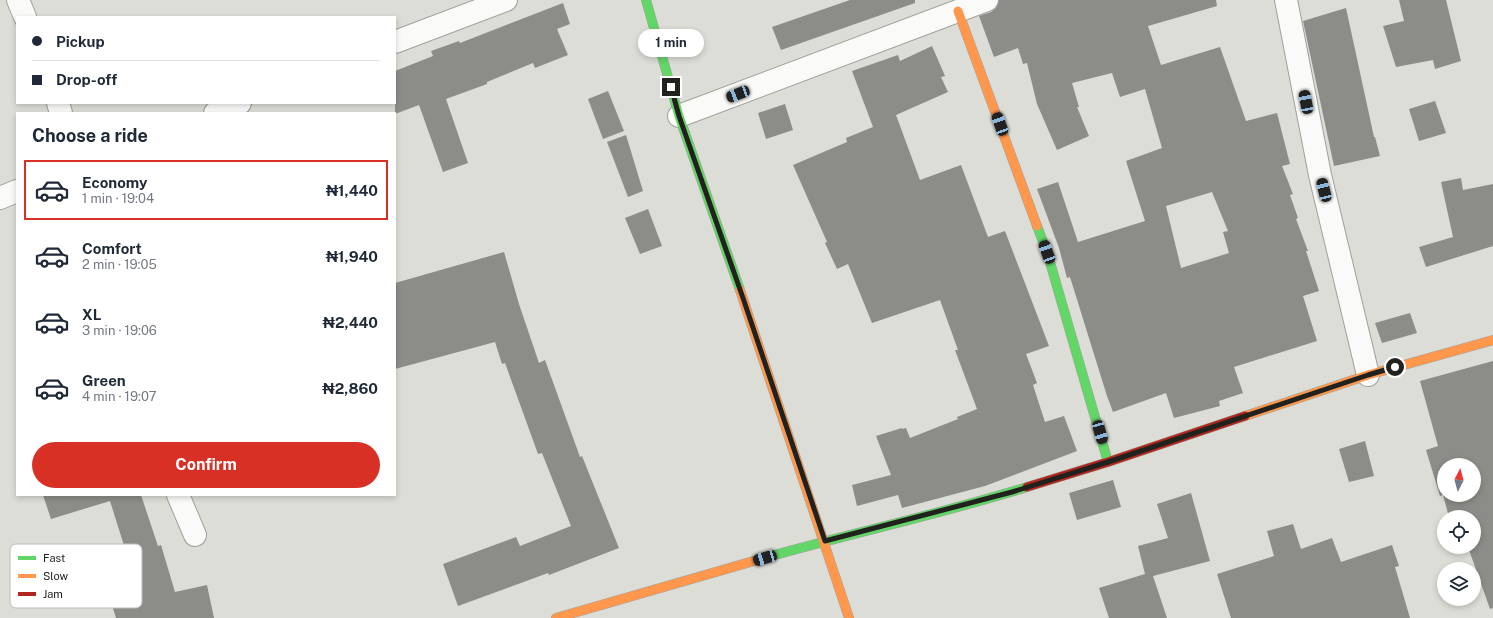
<!DOCTYPE html>
<html lang="en">
<head>
<meta charset="utf-8">
<style>
	:root { --surface:#fff; --page:#f2f2f3; --text:#1f2937; --muted:#747a83; --line:#e0e1e3; --accent:#d93025 }
	body { margin:0; font-family:"Public Sans",sans-serif; background:var(--page); color:var(--text); height:100vh; display:flex; flex-direction:column; font-size:15px; white-space:nowrap }
	* { box-sizing:border-box; margin:0 }
	p { font-size:13px; color:var(--muted) }
	.icon { flex:none; width:22px; height:22px; fill:none; stroke:currentColor; stroke-width:2; stroke-linecap:round; stroke-linejoin:round }
	.map { position:relative; flex:1; overflow:hidden }
	.drawer { position:absolute; left:16px; top:112px; width:380px; height:384px; display:flex; flex-direction:column; background:var(--surface); border-radius:0px; box-shadow:0 2px 6px #0003 }
	.drawer>* { flex:none }
	.guide { position:absolute; left:16px; top:16px; width:380px; height:88px; border-radius:0px; box-shadow:0 2px 6px #0003; display:grid; align-content:center; height:88px; padding:0 16px; background:var(--surface) }
	.needle { width:26px; rotate:6deg }
	.buttons { position:absolute; left:1437px; top:458px; display:grid; gap:8px }
	.buttons a { display:grid; place-items:center; width:44px; height:44px; border-radius:50%; background:var(--surface); box-shadow:0 2px 6px #0003; font-size:20px }
	.end { position:absolute; width:18px; height:18px; margin:-9px; border:5px solid #21221e; background:#fff; box-shadow:0 0 0 2px #fff }
	.from { border-radius:50% }
	.bubble { position:absolute; height:28px; border-radius:14px; background:var(--surface); box-shadow:0 2px 6px #0003; font-size:13px; font-weight:700; line-height:28px; text-align:center }
	.car { position:absolute; width:12px; height:24px; margin:-12px -6px; border-radius:5px; box-shadow:0 0 3px 1px #0007; background:linear-gradient(#222 24%,#8ab4d8 0 40%,#222 0 76%,#8ab4d8 0 86%,#222 0) }
	.guide b { display:flex; align-items:center; gap:14px; height:38px; font-size:15px }
	.guide b+b { border-top:1px solid var(--line) }
	.guide i { width:10px; height:10px; background:var(--text) }
	ul { padding:0; list-style:none }
	li { display:flex; align-items:center; gap:12px; height:60px; margin:0 8px 6px; padding:0 8px; border:2px solid transparent; border-radius:0px }
	li div { flex:1 }
	li b { display:block; font-size:15px }
	li em { font-style:normal; font-weight:700 }
	li.on { border-color:var(--accent) }
	li>.icon { width:36px; height:36px; stroke-width:1.5 }
	h2 { padding:0 16px; font-size:18px; line-height:48px }
	.action { display:flex; gap:8px; margin-top:auto; padding:8px 16px }
	.action a { flex:1; height:46px; border-radius:24px; background:var(--accent); color:#fff; font-size:16px; font-weight:700; line-height:46px; text-align:center }
	.map>svg:first-child { display:block }
</style>
</head>
<body>
<div class="map">
<svg width="1493" height="618" viewBox="0 0 1493 618">
	<rect width="100%" height="100%" fill="#dcddd6"/>
	<g fill="#8c8d88" fill-rule="evenodd">
		<path d="M850 0H915V3L781 50 772 27Z"/>
		<path d="M999 0H1216L1217 6 1148 26 1161 65 1220 47 1246 121 1277 113 1290 164 1282 166 1293 194 1290 195 1298 218 1296 219 1308 251H1306L1319 291 1303 296 1317 341 1234 367 1243 393 1219 401 1220 406 1174 418 1166 393 1113 412 1107 396 1070 277 1067 278 1059 248 1037 189 1058 182 1078 242 1145 221 1126 161 1162 148 1145 89 1120 97 1112 73 1072 83 1079 107H1077L1089 136 1057 150 1037 104 1027 63 1023 64 1018 48 994 57 979 16 991 12 996 8ZM1212 192 1228 231 1223 232 1229 253 1181 268 1166 206Z"/>
		<path d="M1399 0H1446L1461 61 1435 69 1433 60 1396 67 1383 26 1404 21Z"/>
		<path d="M563 3 570 24 557 29 568 55 535 68 533 63 487 82V84L446 99 468 163 443 172 419 105 395 114V71L433 56 431 51 459 41 460 43Z"/>
		<path d="M1346 8 1374 137H1375L1380 156 1334 166 1303 21Z"/>
		<path d="M932 46 945 76 941 77 948 92 896 115 920 180 961 165 988 237 1005 231 1049 346 1026 354 1037 383 1033 385 1045 422 1064 416 1077 451 985 486 902 508 898 495 857 506 852 485 891 475 876 436 902 428V429L906 428 910 438 958 419 957 417 977 409 955 350H958L940 300 872 323 848 264 837 269 825 243 827 242 793 165 847 142 846 138 873 127 852 71 898 55 900 61Z"/>
		<path d="M608 91 624 131 603 139 588 99Z"/>
		<path d="M1435 101 1446 133 1419 141 1409 109Z"/>
		<path d="M785 104 793 130 766 139 758 113Z"/>
		<path d="M626 135 643 191 628 197 607 142Z"/>
		<path d="M1461 178 1463 190 1493 184V246L1426 267 1419 247 1453 237 1441 182Z"/>
		<path d="M648 209 662 246 640 254 625 218Z"/>
		<path d="M504 252 519 304 539 363 545 360 580 457 582 456 619 548 549 575 548 573 458 606 443 564 516 537 520 546 571 526 542 453 538 454 505 363 502 364 495 342 395 369V283Z"/>
		<path d="M1410 313 1417 333 1382 343 1375 323Z"/>
		<path d="M1493 361V608L1490 609 1468 547H1474V517H1449L1443 495 1440 496 1426 450 1438 446 1420 381ZM1444 465H1474V495H1444Z"/>
		<path d="M1365 441 1374 476 1349 482 1339 449Z"/>
		<path d="M1113 480 1121 507 1077 520 1069 493Z"/>
		<path d="M1191 493 1210 561 1153 576 1167 618H1109L1099 588 1145 574 1138 546 1168 538 1157 504Z"/>
		<path d="M43 495H141L158 546 161 545 175 592 207 585 214 618H116L99 564 127 555 110 501 51 519Z"/>
		<path d="M1293 524 1301 549 1332 538 1341 562 1392 545 1399 566 1395 567 1410 618H1231L1217 574 1274 556 1267 531Z"/>
	</g>
	<g fill="none" stroke-linecap="round" stroke-linejoin="round">
		<defs>
			<g id="street">
				<path d="M18 0 25 17"/>
				<path d="M1286 0 1320 175 1368 375"/>
				<path d="M395 42 506 0"/>
				<path d="M58 103 61 113"/>
				<path d="M215 113 240 103"/>
				<path d="M679 116 987 0"/>
				<path d="M0 198 17 191"/>
				<path d="M178 495 195 535"/>
			</g>
			<g id="fast">
				<path d="M646 0 679 116 740 290"/>
				<path d="M1037 226 1047 252 1108 462"/>
				<path d="M764 558C852 533 941 514 1027 487"/>
			</g>
			<g id="slow">
				<path d="M958 11 1037 226"/>
				<path d="M740 290 849 618"/>
				<path d="M1245 416 1368 375 1493 340"/>
				<path d="M556 618 764 558"/>
			</g>
			<path id="jam" d="M1027 487 1108 462 1245 416"/>
		</defs>
		<use href="#street" stroke="#a0a09b" stroke-width="24"/>
		<use href="#fast" stroke="#a0a09b" stroke-width="10"/>
		<use href="#slow" stroke="#a0a09b" stroke-width="10"/>
		<use href="#jam" stroke="#a0a09b" stroke-width="10"/>
		<use href="#street" stroke="#fafaf9" stroke-width="22"/>
		<use href="#fast" stroke="#63d668" stroke-width="9"/>
		<use href="#slow" stroke="#ff974d" stroke-width="9"/>
		<use href="#jam" stroke="#b3261e" stroke-width="9"/>
	</g>
	<g fill="none" stroke-linecap="round" stroke-linejoin="round">
		<path stroke="#21221e" stroke-width="5" d="M671 87 679 116 743 298 825 541 1012 492 1108 462 1368 375 1395 367"/>
	</g>
	<rect x="10" y="544" width="132" height="64" rx="6" fill="#fff" stroke="#bcbdbc" stroke-width="1"/>
	<rect x="18" y="556" width="18" height="4" fill="#63d668"/>
	<rect x="18" y="574" width="18" height="4" fill="#ff974d"/>
	<rect x="18" y="592" width="18" height="4" fill="#b3261e"/>
	<g font-size="11" fill="#21221e">
		<text x="43" y="562">Fast</text>
		<text x="43" y="580">Slow</text>
		<text x="43" y="598">Jam</text>
	</g>
</svg>
<div class="buttons">
<a><svg class="needle" viewBox="-14 -14 28 28"><path d="M0-13l5 13h-10z" fill="#e53935"/><path d="M0 13l5-13h-10z" fill="#747a83"/></svg></a>
<a><svg class="icon" aria-label="locate" viewBox="0 0 24 24"><circle cx="12" cy="12" r="6"/><path d="M12 2v4M12 18v4M2 12h4M18 12h4"/></svg></a>
<a><svg class="icon" aria-label="layers" viewBox="0 0 24 24"><path d="M12 4l9 5-9 5-9-5zM3 14l9 5 9-5"/></svg></a>
</div>
<i class="end from" style="left:1395px;top:367px"></i>
<i class="end" style="left:671px;top:87px"></i>
<div class="bubble" style="left:638px;top:29px;width:66px">1 min</div>
<i class="car" style="left:738px;top:94px;rotate:249deg"></i>
<i class="car" style="left:1306px;top:102px;rotate:349deg"></i>
<i class="car" style="left:1000px;top:124px;rotate:340deg"></i>
<i class="car" style="left:1324px;top:190px;rotate:346deg"></i>
<i class="car" style="left:1047px;top:252px;rotate:340deg"></i>
<i class="car" style="left:1100px;top:432px;rotate:164deg"></i>
<i class="car" style="left:765px;top:558px;rotate:254deg"></i>
<div class="guide">
<b><i class="from"></i>Pickup</b>
<b><i></i>Drop-off</b>
</div>
<section class="drawer">
<h2>Choose a ride</h2>
<ul>
<li class="on"><svg class="icon" aria-label="car" viewBox="0 0 24 24"><path d="M5 17H2v-5l4-1 3-4h7l3 4 3 1v5h-3M9 17h6M6 11h13"/><circle cx="7" cy="17" r="2"/><circle cx="17" cy="17" r="2"/></svg><div><b>Economy</b><p>1 min · 19:04</p></div><em>₦1,440</em></li>
<li><svg class="icon" aria-label="car" viewBox="0 0 24 24"><path d="M5 17H2v-5l4-1 3-4h7l3 4 3 1v5h-3M9 17h6M6 11h13"/><circle cx="7" cy="17" r="2"/><circle cx="17" cy="17" r="2"/></svg><div><b>Comfort</b><p>2 min · 19:05</p></div><em>₦1,940</em></li>
<li><svg class="icon" aria-label="car" viewBox="0 0 24 24"><path d="M5 17H2v-5l4-1 3-4h7l3 4 3 1v5h-3M9 17h6M6 11h13"/><circle cx="7" cy="17" r="2"/><circle cx="17" cy="17" r="2"/></svg><div><b>XL</b><p>3 min · 19:06</p></div><em>₦2,440</em></li>
<li><svg class="icon" aria-label="car" viewBox="0 0 24 24"><path d="M5 17H2v-5l4-1 3-4h7l3 4 3 1v5h-3M9 17h6M6 11h13"/><circle cx="7" cy="17" r="2"/><circle cx="17" cy="17" r="2"/></svg><div><b>Green</b><p>4 min · 19:07</p></div><em>₦2,860</em></li>
</ul>
<div class="action"><a>Confirm</a></div>
</section>
</div>
</body>
</html>
